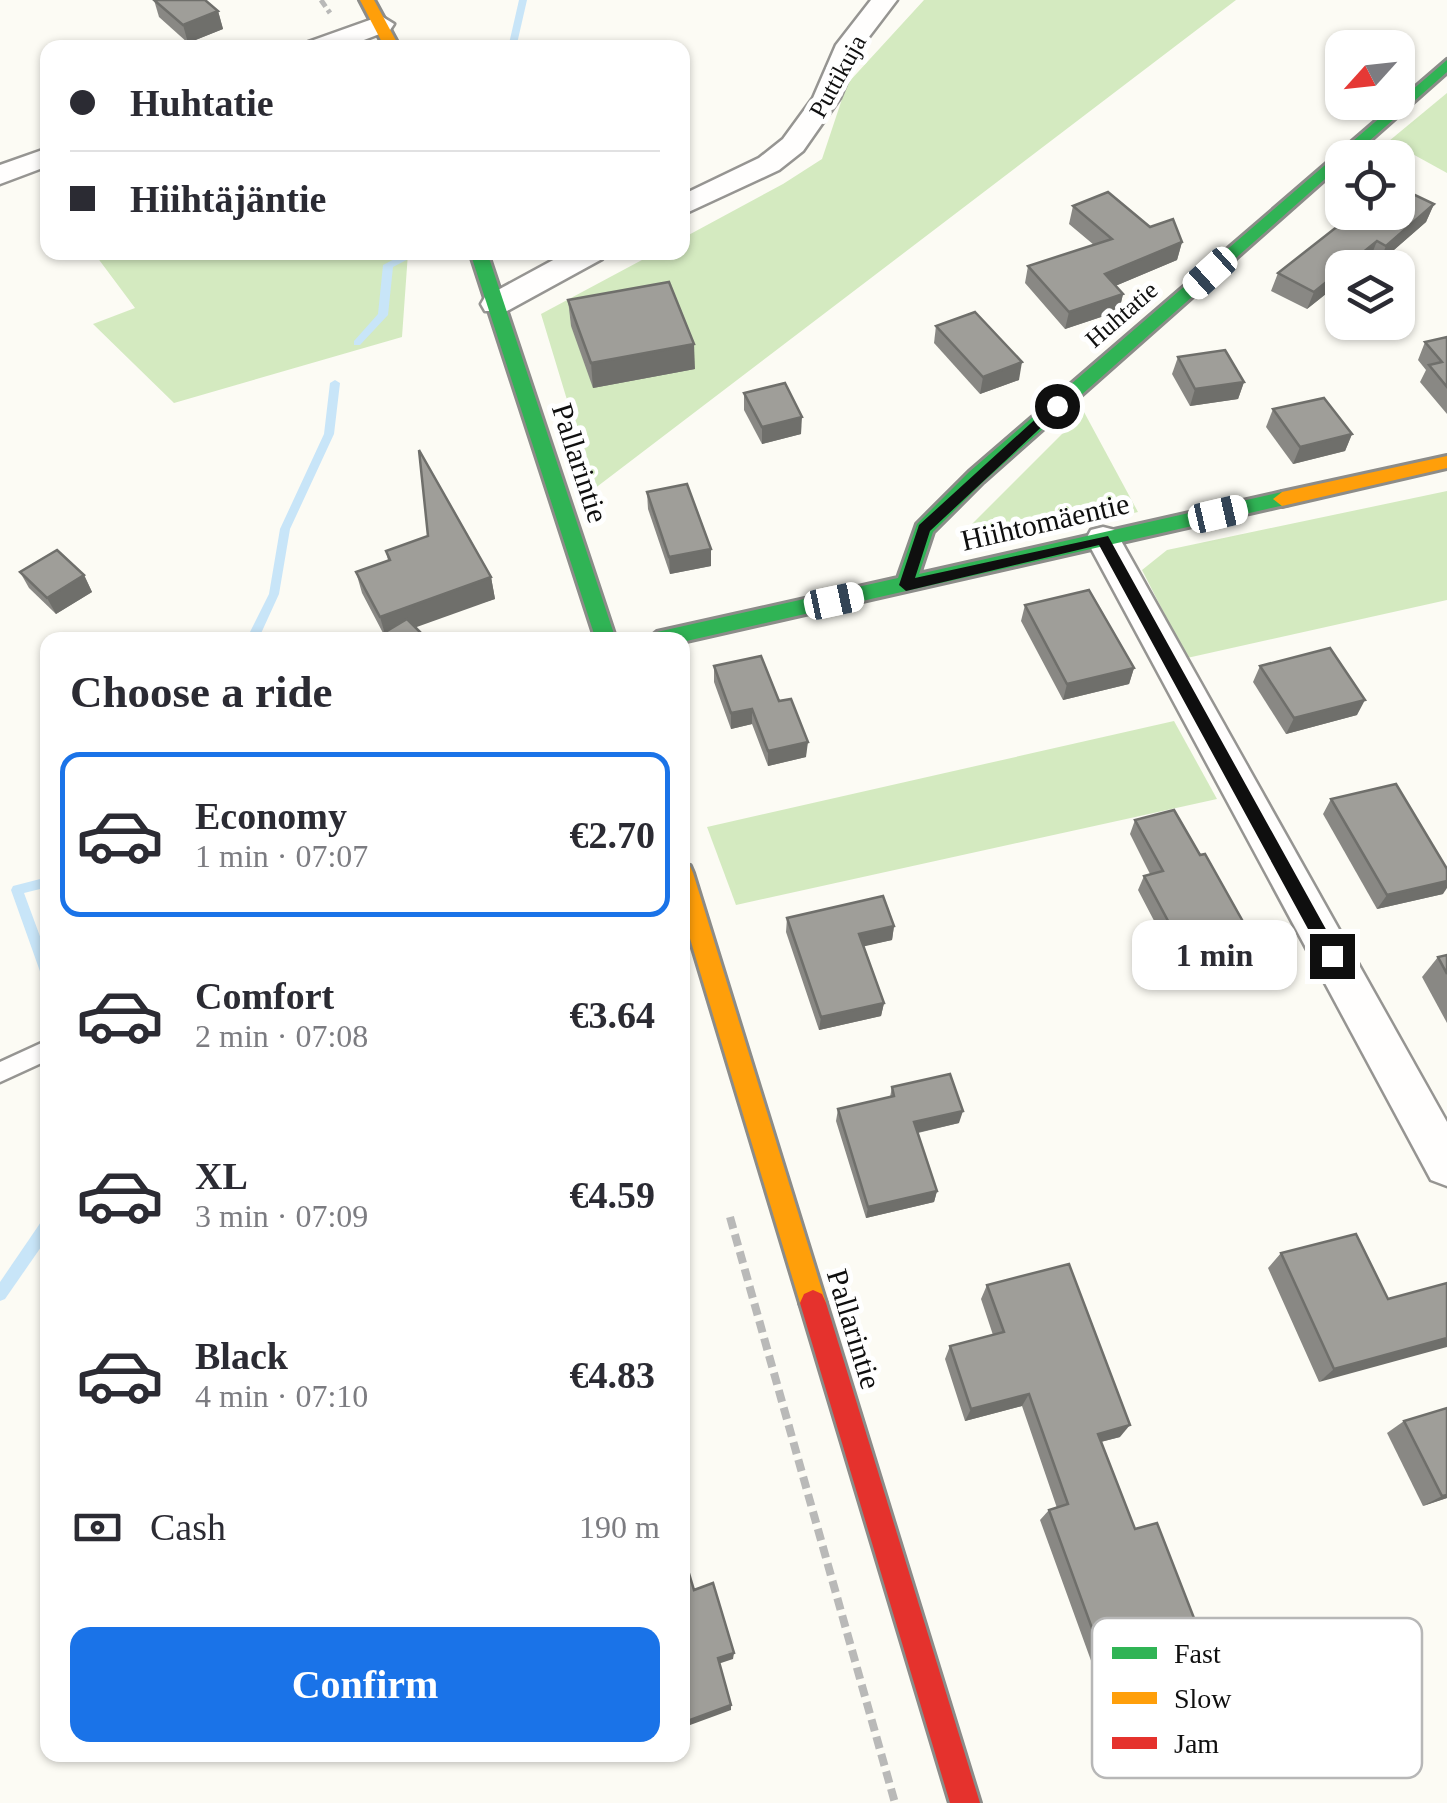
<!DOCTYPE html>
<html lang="en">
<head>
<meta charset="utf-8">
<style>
	:root { --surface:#fff; --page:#f2f2f3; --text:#2b2b33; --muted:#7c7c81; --line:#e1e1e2; --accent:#1a73e8 }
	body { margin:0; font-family:"Times New Roman",serif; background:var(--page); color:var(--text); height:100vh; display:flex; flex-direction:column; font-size:38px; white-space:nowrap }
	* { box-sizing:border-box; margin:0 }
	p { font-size:32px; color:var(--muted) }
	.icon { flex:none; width:55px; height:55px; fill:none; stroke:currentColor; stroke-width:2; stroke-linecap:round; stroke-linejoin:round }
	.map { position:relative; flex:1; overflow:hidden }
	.sheet { position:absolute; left:40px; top:632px; width:650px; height:1130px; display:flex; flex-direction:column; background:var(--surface); border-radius:20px; box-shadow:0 2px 8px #0004 }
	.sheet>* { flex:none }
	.guide { position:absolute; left:40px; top:40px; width:650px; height:220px; border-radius:20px; box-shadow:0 2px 8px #0004; display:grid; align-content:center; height:220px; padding:0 30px; background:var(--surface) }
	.needle { width:65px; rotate:243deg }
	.fabs { position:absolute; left:1325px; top:30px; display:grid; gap:20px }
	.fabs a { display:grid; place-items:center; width:90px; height:90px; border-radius:20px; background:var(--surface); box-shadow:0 2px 8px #0004; font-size:50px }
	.end { position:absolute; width:45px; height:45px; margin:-22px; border:12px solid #0f0f0f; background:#fff; box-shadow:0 0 0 5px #fff }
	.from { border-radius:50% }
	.bubble { position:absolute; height:70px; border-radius:20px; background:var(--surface); box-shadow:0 2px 8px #0004; font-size:32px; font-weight:800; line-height:70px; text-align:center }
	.car { position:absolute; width:30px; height:60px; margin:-30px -15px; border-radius:12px; box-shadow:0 0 8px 2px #0007; background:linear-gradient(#fff 24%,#345 0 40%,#fff 0 76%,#345 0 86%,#fff 0) }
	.guide b { display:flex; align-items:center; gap:35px; height:95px; font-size:38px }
	.guide b+b { border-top:2px solid var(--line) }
	.guide i { width:25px; height:25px; background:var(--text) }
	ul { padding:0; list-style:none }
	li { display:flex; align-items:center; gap:30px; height:165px; margin:0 20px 15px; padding:0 10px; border:5px solid transparent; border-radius:20px }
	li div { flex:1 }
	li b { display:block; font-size:38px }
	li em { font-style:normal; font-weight:800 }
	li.selected { border-color:var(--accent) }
	li>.icon { width:90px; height:90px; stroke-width:1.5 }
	h2 { padding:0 30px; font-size:45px; line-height:120px }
	.pay { display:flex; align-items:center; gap:25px; height:110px; padding:0 30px; font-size:38px }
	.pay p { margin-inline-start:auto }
	.button { display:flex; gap:20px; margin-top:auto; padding:20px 30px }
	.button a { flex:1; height:115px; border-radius:20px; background:var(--accent); color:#fff; font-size:40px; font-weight:800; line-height:115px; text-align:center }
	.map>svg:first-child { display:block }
</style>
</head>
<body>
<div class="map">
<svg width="1447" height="1803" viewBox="0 0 1447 1803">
	<rect width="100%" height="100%" fill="#fcfbf4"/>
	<g fill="#d4eac0">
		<path d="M924 0H1236L594 489 541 314 655 253 682 252 683 238 783 184 822 159 847 84Z"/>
		<path d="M1447 93V173L1389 141Z"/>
		<path d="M94 253H408L402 337 174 403 93 324 135 308Z"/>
		<path d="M1084 412 1138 512 976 551 962 534Z"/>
		<path d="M1447 491V600L1187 658 1142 570 1167 550Z"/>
		<path d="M1174 721 1217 799 736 905 707 827Z"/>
	</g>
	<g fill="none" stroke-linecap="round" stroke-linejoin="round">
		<g fill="#c8e5f8" fill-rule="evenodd">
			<path d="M519 0H527L516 48H508Z"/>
			<path d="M408 252 420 253 393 267 388 315 360 345H354V341L378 314 383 265Z"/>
			<path d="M335 380 340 383 334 434 290 529 279 594 258 640H246L269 594 280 529 324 434 330 383Z"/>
			<path d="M48 877V887L24 893 48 958V982L43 981 42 977 11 890 13 886Z"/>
			<path d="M48 1217V1237L5 1299 0 1301V1282L43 1219Z"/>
		</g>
		<defs>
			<path id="lane" d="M48 1040V1060L0 1082V1062Z"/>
			<g id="street">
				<path d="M871 0H897L862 46 840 98 803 151 779 170 682 215V195L759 158 783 139 813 98 836 45Z"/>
				<path d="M381 16 394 24 390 30 343 48H304L308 42Z"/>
				<path d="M48 148V166L0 184V165Z"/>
				<path d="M568 252H606L602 259 507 311H485L481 304 485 297Z"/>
				<path d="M1103 527 1115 530 1447 1122V1186L1431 1180 1086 539 1091 530Z"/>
			</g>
			<g id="fast">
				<path d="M1447 60V72L1350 158H1342V164L983 482 933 532 919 574 1282 492 1289 494V504L682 642 647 640 657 632 898 578 917 524 969 472Z"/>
				<path d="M470 252H487L616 640H596Z"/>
			</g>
			<g id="slow">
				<path d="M360 0H374L400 48H385Z"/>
				<path d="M1447 456V468L1282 506 1273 499 1282 492Z"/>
				<path d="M682 864 690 866 693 873 826 1303 822 1312 813 1316 804 1312 800 1303 682 912Z"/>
			</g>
			<path id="jam" d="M813 1290 822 1294 826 1303 980 1803H950L800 1303 804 1294Z"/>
		</defs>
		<use href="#lane" stroke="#969592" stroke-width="5"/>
		<use href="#street" stroke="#969592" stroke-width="5"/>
		<use href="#fast" stroke="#8c8c89" stroke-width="6"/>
		<use href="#slow" stroke="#8c8c89" stroke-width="6"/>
		<use href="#jam" stroke="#8c8c89" stroke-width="6"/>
		<path stroke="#b9b9b8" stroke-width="5" stroke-dasharray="8 4" stroke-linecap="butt" d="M321 0 330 13"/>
		<path stroke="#b9b9b8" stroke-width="8" stroke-dasharray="12 6" stroke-linecap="butt" d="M730 1217 895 1803"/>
		<use href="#lane" fill="#fffefd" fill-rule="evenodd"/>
		<use href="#street" fill="#fffefd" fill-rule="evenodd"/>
		<use href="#fast" fill="#30b455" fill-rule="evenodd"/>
		<use href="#slow" fill="#ff9f0a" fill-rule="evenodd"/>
		<use href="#jam" fill="#e5322d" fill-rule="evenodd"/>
	</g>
	<g fill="#898884">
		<path d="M154 0 218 11 223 29 188 43 159 17Z"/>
		<path d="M1434 204 1426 222 1379 263 1370 259 1307 309 1271 291 1278 273 1341 224 1345 212H1398Z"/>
		<path d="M1073 206 1150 227 1182 242 1177 260 1115 286 1123 294 1119 311 1065 329 1025 283 1028 266 1094 245 1069 224Z"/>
		<path d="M568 300 695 369 593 388 571 326Z"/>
		<path d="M936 326 1019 380 980 394 934 343Z"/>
		<path d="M1447 337V414L1420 382 1426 370 1418 360 1425 342Z"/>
		<path d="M1178 357 1244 382 1238 399 1190 406 1172 374Z"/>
		<path d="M744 393 801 434 762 444 744 410Z"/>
		<path d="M1273 409 1352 434 1345 451 1293 464 1266 427Z"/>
		<path d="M647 492 711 549V566L670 574 648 509Z"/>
		<path d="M386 551 491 577 495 599 383 633 362 593 356 572 388 560Z"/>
		<path d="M20 572 84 575 92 592 56 614 29 588Z"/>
		<path d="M1025 605 1134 668 1129 684 1063 700 1021 621Z"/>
		<path d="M714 666 779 701 806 757 768 766 752 724 731 729 714 682Z"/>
		<path d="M1260 666 1357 715 1286 734 1253 682Z"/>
		<path d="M1331 799 1443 894 1377 909 1323 814Z"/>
		<path d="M1135 820 1200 855 1246 927 1238 941 1174 959 1138 890 1144 876 1150 874 1130 834Z"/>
		<path d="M787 918 894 926 892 940 863 946 884 1003 881 1016 819 1030 786 932Z"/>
		<path d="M1447 955V1023L1422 977 1438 957Z"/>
		<path d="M892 1087 959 1123 918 1133 937 1191 934 1202 866 1218 836 1121 838 1109 890 1097Z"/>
		<path d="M1281 1253 1388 1299 1447 1283 1319 1382 1268 1268Z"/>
		<path d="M987 1285 1120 1437 1101 1442 1135 1529 1200 1673 1106 1702 1040 1520 1049 1510 1057 1508 1022 1406 965 1421 945 1359 950 1346 993 1335 981 1299Z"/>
		<path d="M1404 1421 1447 1498 1423 1506 1387 1433Z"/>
	</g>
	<g fill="#6f6f6b">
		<path d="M218 11 223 29 188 43 183 25Z"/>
		<path d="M1434 204 1426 222 1379 263 1386 246Z"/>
		<path d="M1377 241 1370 259 1359 268H1344Z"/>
		<path d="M1182 242 1177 260 1101 292 1105 274Z"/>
		<path d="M1342 269V281L1307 309 1314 292Z"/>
		<path d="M1123 294 1119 311 1065 329 1069 312Z"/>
		<path d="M694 344 695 369 593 388 591 363Z"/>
		<path d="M1022 362 1019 380 980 394 983 377Z"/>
		<path d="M1244 382 1238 399 1190 406 1195 389Z"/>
		<path d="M802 417 801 434 762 444V427Z"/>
		<path d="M1352 434 1345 451 1293 464 1300 447Z"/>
		<path d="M711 549V566L670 574 669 557Z"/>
		<path d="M84 575 92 592 56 614 47 598Z"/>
		<path d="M491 577 495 599 386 638 380 617Z"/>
		<path d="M1134 668 1129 684 1063 700 1067 684Z"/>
		<path d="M1365 700 1357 715 1286 734 1294 718Z"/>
		<path d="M752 709V724L731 729V713Z"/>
		<path d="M808 742 806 757 768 766V751Z"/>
		<path d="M1447 881V888L1443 894 1377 909 1387 895Z"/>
		<path d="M894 926 892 940 857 948 859 934Z"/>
		<path d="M1246 927 1238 941 1174 959 1181 945Z"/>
		<path d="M884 1003 881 1016 819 1030 821 1017Z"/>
		<path d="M963 1111 959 1123 911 1134 914 1122Z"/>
		<path d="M937 1191 934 1202 866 1218 868 1207Z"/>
		<path d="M1447 1338V1347L1319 1382 1334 1369Z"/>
		<path d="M1029 1394 1022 1406 965 1421 971 1409Z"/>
		<path d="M1130 1425 1120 1437 1088 1445 1098 1434Z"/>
		<path d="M1447 1495V1498L1423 1506 1442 1496Z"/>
		<path d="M734 1653 733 1659 718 1664V1658Z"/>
		<path d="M1213 1667 1200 1673 1106 1702 1117 1697Z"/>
		<path d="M731 1705V1710L682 1728V1723Z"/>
	</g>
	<g fill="#9f9e99" stroke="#6f6f6b" stroke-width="2.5">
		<path d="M154 0H205L218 11 183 25Z"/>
		<path d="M1398 187 1434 204 1386 246 1377 241 1314 292 1278 273 1352 215 1347 212H1398Z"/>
		<path d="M1108 192 1150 227 1173 219 1182 242 1105 274 1123 294 1069 312 1028 266 1112 239 1073 206Z"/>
		<path d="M669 282 694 344 591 363 568 300Z"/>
		<path d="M975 312 1022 362 983 377 936 326Z"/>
		<path d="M1447 337V387L1429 365 1442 362 1425 342Z"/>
		<path d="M1225 350 1244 382 1195 389 1178 357Z"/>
		<path d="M785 383 802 417 762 427 744 393Z"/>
		<path d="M1324 398 1352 434 1300 447 1273 409Z"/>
		<path d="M419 450 491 577 380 617 356 572 390 560 386 551 428 536Z"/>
		<path d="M687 484 711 549 669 557 647 492Z"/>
		<path d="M57 550 84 575 47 598 20 572Z"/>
		<path d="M1089 590 1134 668 1067 684 1025 605Z"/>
		<path d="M407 619 428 640H372Z"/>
		<path d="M1330 648 1365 700 1294 718 1260 666Z"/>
		<path d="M761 656 779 701 791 699 808 742 768 751 752 709 731 713 714 666Z"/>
		<path d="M1396 784 1447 869V881L1387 895 1331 799Z"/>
		<path d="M1174 810 1200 855 1205 854 1246 927 1181 945 1144 876 1163 871 1135 820Z"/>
		<path d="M883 896 894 926 859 934 884 1003 821 1017 787 918Z"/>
		<path d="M1447 955V974L1438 957Z"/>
		<path d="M950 1074 963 1111 914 1122 937 1191 868 1207 838 1109 894 1096 892 1087Z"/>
		<path d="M1356 1234 1388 1299 1447 1283V1338L1334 1369 1281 1253Z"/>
		<path d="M1069 1264 1130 1425 1098 1434 1135 1529 1157 1523 1213 1667 1117 1697 1049 1510 1068 1504 1029 1394 971 1409 950 1346 1004 1332 987 1285Z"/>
		<path d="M1447 1408V1495L1442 1496 1404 1421Z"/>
		<path d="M682 1550 694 1590 713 1583 734 1653 718 1658 731 1705 682 1723Z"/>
	</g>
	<path fill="#0f0f0f" d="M1053 403 1064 406 930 531 915 578 1108 536 1338 951V962H1326L1099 545 906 591 899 585 919 525Z"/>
	<g text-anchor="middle" stroke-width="10" stroke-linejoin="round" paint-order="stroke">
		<g font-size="25" fill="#0f0f0f" stroke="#fff">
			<text transform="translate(837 76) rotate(-61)" y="9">Puttikuja</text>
			<text transform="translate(1121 314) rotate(-41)" y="9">Huhtatie</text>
		</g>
		<g font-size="30" fill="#0f0f0f" stroke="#fff">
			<text transform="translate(580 463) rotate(72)" y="10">Pallarintie</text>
			<text transform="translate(1045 522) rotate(-13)" y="10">Hiihtomäentie</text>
			<text transform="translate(854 1329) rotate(73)" y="10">Pallarintie</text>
		</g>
	</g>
	<rect x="1092" y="1618" width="330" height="160" rx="15" fill="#fff" stroke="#b7b7b7" stroke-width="2.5"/>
	<rect x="1112" y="1647" width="45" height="12" fill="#30b455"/>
	<rect x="1112" y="1692" width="45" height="12" fill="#ff9f0a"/>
	<rect x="1112" y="1737" width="45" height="12" fill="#e5322d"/>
	<g font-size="28" fill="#0f0f0f">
		<text x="1174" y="1663">Fast</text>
		<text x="1174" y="1708">Slow</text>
		<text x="1174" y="1753">Jam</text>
	</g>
</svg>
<div class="fabs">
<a><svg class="needle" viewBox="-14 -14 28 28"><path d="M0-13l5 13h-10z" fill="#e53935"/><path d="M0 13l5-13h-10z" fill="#7c7c81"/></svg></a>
<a><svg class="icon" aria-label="locate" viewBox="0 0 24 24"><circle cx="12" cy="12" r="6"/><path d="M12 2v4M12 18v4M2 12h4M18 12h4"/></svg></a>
<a><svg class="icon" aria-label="layers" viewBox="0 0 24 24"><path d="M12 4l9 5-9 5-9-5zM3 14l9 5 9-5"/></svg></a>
</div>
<i class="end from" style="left:1057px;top:406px"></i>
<i class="end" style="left:1332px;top:956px"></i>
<div class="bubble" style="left:1132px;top:920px;width:165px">1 min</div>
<i class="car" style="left:1210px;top:273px;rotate:228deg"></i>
<i class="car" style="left:1218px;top:514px;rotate:77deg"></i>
<i class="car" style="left:834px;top:601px;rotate:78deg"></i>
<div class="guide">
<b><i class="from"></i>Huhtatie</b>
<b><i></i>Hiihtäjäntie</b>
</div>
<section class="sheet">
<h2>Choose a ride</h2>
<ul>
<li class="selected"><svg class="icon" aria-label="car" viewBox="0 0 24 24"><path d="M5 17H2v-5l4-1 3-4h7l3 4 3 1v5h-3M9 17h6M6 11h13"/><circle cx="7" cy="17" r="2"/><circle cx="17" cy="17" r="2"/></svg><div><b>Economy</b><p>1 min · 07:07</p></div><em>€2.70</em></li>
<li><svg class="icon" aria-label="car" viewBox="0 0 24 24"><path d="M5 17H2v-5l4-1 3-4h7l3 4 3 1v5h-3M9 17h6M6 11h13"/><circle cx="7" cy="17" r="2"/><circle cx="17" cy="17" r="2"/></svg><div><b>Comfort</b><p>2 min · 07:08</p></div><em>€3.64</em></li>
<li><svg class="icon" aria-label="car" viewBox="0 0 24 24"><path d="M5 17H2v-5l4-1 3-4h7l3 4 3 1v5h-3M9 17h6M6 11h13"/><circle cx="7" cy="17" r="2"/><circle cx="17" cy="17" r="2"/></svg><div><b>XL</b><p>3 min · 07:09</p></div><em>€4.59</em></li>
<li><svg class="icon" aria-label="car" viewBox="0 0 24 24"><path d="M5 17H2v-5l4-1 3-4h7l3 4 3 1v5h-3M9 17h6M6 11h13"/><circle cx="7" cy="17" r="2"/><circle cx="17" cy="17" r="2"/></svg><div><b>Black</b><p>4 min · 07:10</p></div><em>€4.83</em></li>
</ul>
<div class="pay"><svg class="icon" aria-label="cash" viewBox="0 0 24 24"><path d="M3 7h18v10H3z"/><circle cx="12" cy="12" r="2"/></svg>Cash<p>190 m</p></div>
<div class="button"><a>Confirm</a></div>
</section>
</div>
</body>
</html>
